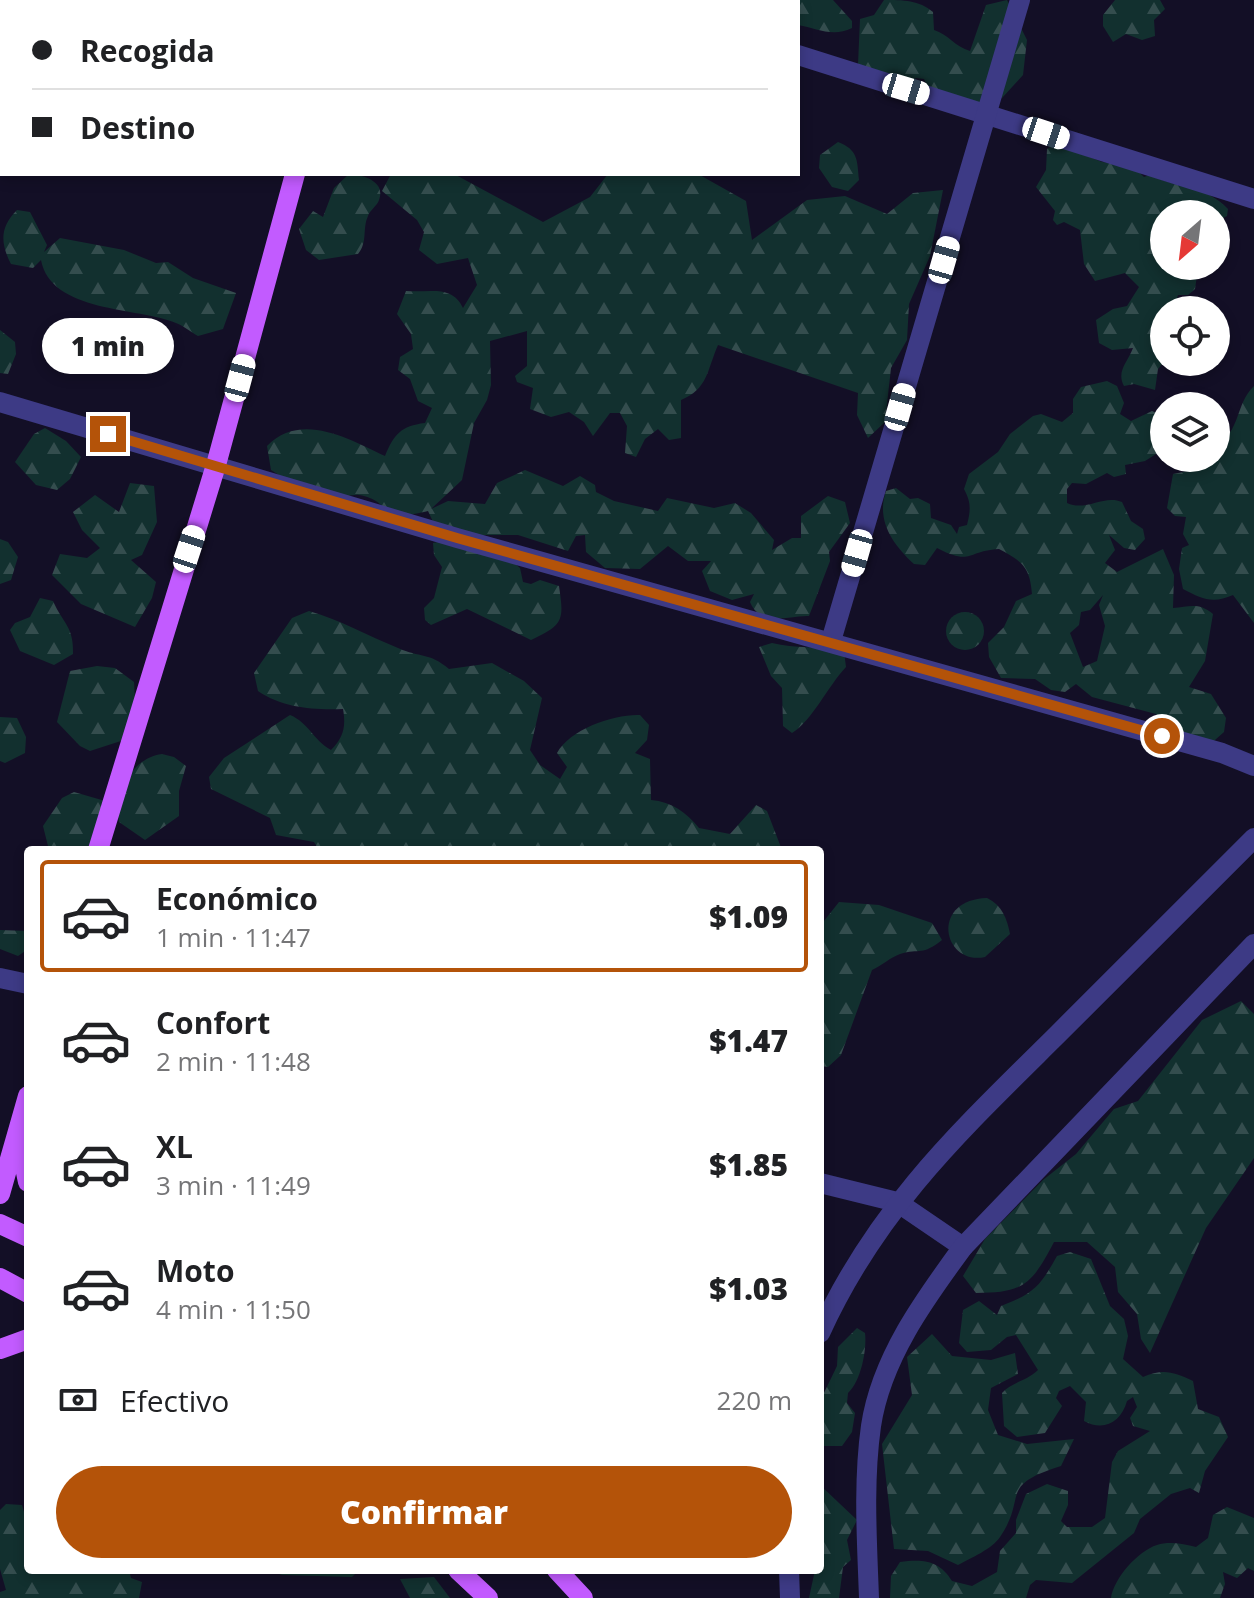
<!DOCTYPE html>
<html lang="es">
<head>
<meta charset="utf-8">
<style>
	:root { --surface:#fff; --page:#f6f6f6; --text:#202124; --muted:#757577; --line:#e0e0e0; --accent:#b45309 }
	body { margin:0; font-family:"Open Sans",sans-serif; background:var(--page); color:var(--text); height:100vh; display:flex; flex-direction:column; font-size:30px; white-space:nowrap }
	* { box-sizing:border-box; margin:0 }
	p { font-size:26px; color:var(--muted) }
	.icon { flex:none; width:44px; height:44px; fill:none; stroke:currentColor; stroke-width:2; stroke-linecap:round; stroke-linejoin:round }
	.map { position:relative; flex:1; overflow:hidden }
	.drawer { position:absolute; left:24px; top:846px; width:800px; height:728px; display:flex; flex-direction:column; background:var(--surface); border-radius:8px; box-shadow:0 4px 12px #0003 }
	.drawer>* { flex:none }
	.guide { position:absolute; left:0px; top:0px; width:800px; height:176px; box-shadow:0 4px 12px #0003; display:grid; align-content:center; height:176px; padding:0 32px; background:var(--surface) }
	.needle { width:52px; rotate:208deg }
	.fabs { position:absolute; left:1150px; top:200px; display:grid; gap:16px }
	.fabs a { display:grid; place-items:center; width:80px; height:80px; border-radius:50%; background:var(--surface); box-shadow:0 4px 12px #0003; font-size:40px }
	.end { position:absolute; width:36px; height:36px; margin:-18px; border:10px solid #b45309; background:#fff; box-shadow:0 0 0 4px #fff }
	.from { border-radius:50% }
	.bubble { position:absolute; height:56px; border-radius:28px; background:var(--surface); box-shadow:0 4px 12px #0003; font-size:26px; font-weight:800; line-height:56px; text-align:center }
	.car { position:absolute; width:24px; height:48px; margin:-24px -12px; border-radius:10px; box-shadow:0 0 6px 2px #0007; background:linear-gradient(#fff 24%,#345 0 40%,#fff 0 76%,#345 0 86%,#fff 0) }
	.guide b { display:flex; align-items:center; gap:28px; height:76px; font-size:30px }
	.guide b+b { border-top:2px solid var(--line) }
	.guide i { width:20px; height:20px; background:var(--text) }
	ul { padding:14px 0 0; list-style:none }
	li { display:flex; align-items:center; gap:24px; height:112px; margin:0 16px 12px; padding:0 16px; border:4px solid transparent; border-radius:8px }
	li div { flex:1 }
	li b { display:block; font-size:30px }
	li em { font-style:normal; font-weight:800 }
	li.current { border-color:var(--accent) }
	li>.icon { width:72px; height:72px; stroke-width:1.5 }
	.pay { display:flex; align-items:center; gap:20px; height:88px; padding:0 32px; font-size:30px }
	.pay p { margin-inline-start:auto }
	.cta { display:flex; gap:16px; margin-top:auto; padding:16px 32px }
	.cta a { flex:1; height:92px; border-radius:48px; background:var(--accent); color:#fff; font-size:32px; font-weight:800; line-height:92px; text-align:center }
	.map>svg:first-child { display:block }
</style>
</head>
<body>
<div class="map">
<svg width="1254" height="1598" viewBox="0 0 1254 1598">
	<defs>
		<pattern id="forest-firs" width="22" height="20" patternUnits="userSpaceOnUse" patternTransform="scale(2)"><rect width="22" height="20" fill="#12302f"/><path d="M5 1l3.5 6h-7zM16 11l3.5 6h-7z" fill="#344d4e"/></pattern>
	</defs>
	<rect width="100%" height="100%" fill="#130f26"/>
	<g fill="url(#forest-firs)" fill-rule="evenodd">
		<path d="M783 0H833L852 21V28C832 38 817 28 798 25V2H779Z"/>
		<path d="M884 0C903 0 919 0 933 12L934 30C948 34 955 47 970 51L986 5 1007 0 1027 40 1023 75 1002 98 981 105 929 90 924 79 916 78 907 85 858 65 860 19 874 15Z"/>
		<path d="M1115 0H1160L1165 9 1154 20 1155 36 1142 40 1126 34 1113 42 1103 26V15Z"/>
		<path d="M838 142C858 150 857 159 859 180L848 191 832 187 819 168 820 155Z"/>
		<path d="M1055 143 1102 162 1132 165 1144 177 1150 175C1177 189 1206 185 1228 209L1227 216 1216 222V214H1164V266H1194L1198 269 1195 289 1188 295H1178L1175 305 1181 310H1164V362L1158 369 1155 390 1134 384 1124 386C1116 371 1128 362 1133 348L1112 350 1099 343 1096 320 1113 309 1127 306 1139 287 1125 273 1095 281 1084 264 1080 230 1064 222 1057 225 1053 220 1055 211 1036 187 1046 170 1047 149Z"/>
		<path d="M349 174C363 175 386 181 379 200 377 206 370 210 368 216 362 229 368 242 358 254L319 260 306 250 299 229 313 211 323 217 334 188Z"/>
		<path d="M391 174H454L543 222 590 197 608 174H698L746 201 752 240 807 200 845 196 887 214 913 193 943 190 930 256 909 304 907 340 891 368 885 422 868 438 857 415 858 393 718 345C707 370 708 389 681 400V438L669 440 658 429 645 439 636 457 625 453 627 426 620 413H610L593 436 584 422 569 412 551 417 530 409 533 388 517 382 515 376 527 366V331L490 341 491 385 487 400 474 423 462 480 431 509 448 501 485 504 497 483 525 470 563 486 580 476 595 485 596 492 614 501 658 511 667 498 714 508 735 503 751 513 774 540 772 550 792 538H801V516L828 496 845 502 850 523 829 552 830 561 809 616C787 615 762 629 750 602L754 594 732 600 710 591 702 571 711 561H688L668 546 640 569 605 568 586 552 585 535 576 536 568 551 518 535H466L436 528 428 511C376 524 394 501 359 495 351 494 343 499 334 498 310 496 290 482 271 470L267 446C301 411 349 439 385 456 394 434 401 426 425 423L432 408 418 401 410 379 398 370 400 357 413 349 411 334 397 314 406 291C429 293 452 284 463 308L477 285 468 258 437 264 419 250 424 232 417 220 382 191Z"/>
		<path d="M17 210 30 212 47 245 44 252 60 238 124 250 156 263 168 262 193 278 236 293 223 329 198 336C191 332 184 326 176 323 138 307 51 313 41 260L33 268 11 264C0 243 0 227 17 210Z"/>
		<path d="M0 330 15 342 16 354 8 374 0 373Z"/>
		<path d="M1107 381 1117 386 1124 403 1120 414 1131 421 1152 411 1164 416V449L1145 461 1125 465 1126 474 1114 477 1107 473 1086 484 1072 483 1067 489V503C1086 512 1104 494 1122 502L1131 521 1143 529 1145 539 1135 550 1124 548 1109 535 1115 550 1105 563 1117 572 1163 549 1174 575 1173 608C1190 607 1198 602 1213 614L1205 661 1189 687 1211 694 1226 718 1224 732 1207 747 1162 732 1156 714 1092 697 1076 684 1065 692 1051 690 1035 679 1001 678 989 657 988 643 1004 627 1016 601 1032 594C1030 567 1022 561 999 549 966 551 972 566 937 548L925 565 914 564C892 544 876 520 886 491L896 488 910 499 918 498 930 504 931 518 951 525 957 534 959 527 967 525C971 509 971 502 964 489L969 474 998 452 1010 434 1033 416 1041 414 1062 422 1073 413V399L1081 387ZM1103 595 1099 605 1105 626 1097 661 1083 667 1070 633 1079 625 1081 612 1090 610Z"/>
		<path d="M1254 386V623L1233 595C1213 604 1202 599 1183 589L1179 569 1182 548 1189 545 1183 534 1186 517 1175 516 1167 508 1173 474 1193 470 1197 458H1216V445C1241 432 1235 404 1254 386Z"/>
		<path d="M45 428 66 441 81 457 70 479 57 490 36 485 15 462 34 434Z"/>
		<path d="M130 483 154 486 157 522 142 555 131 560 156 582 152 598 135 627 81 604 52 575 60 554 87 558 100 548 82 530 73 512 95 495 119 512Z"/>
		<path d="M0 539 8 542 18 557 11 580 0 584Z"/>
		<path d="M443 541 490 552 495 559 507 557 520 568 523 582 531 584 540 580 559 586C564 620 564 625 531 640L467 609 431 625 425 620 424 608 434 598 442 567 434 555 433 543Z"/>
		<path d="M40 598 53 601C63 624 74 626 73 654L54 665 20 651 10 630 15 623 30 617Z"/>
		<path d="M309 611C341 620 368 636 398 648 420 658 429 652 449 669L492 663 524 681 542 698 530 750 540 765 560 779 567 767 557 753C570 729 614 714 640 715L649 725 647 740 635 753 650 759 651 800C672 802 686 812 699 828L730 834 756 805 767 811 782 850H319L314 842 276 835 270 818 211 789 209 777 224 758 290 715C309 723 313 740 331 750 344 737 346 726 343 709 313 710 283 708 258 691L254 673 292 618Z"/>
		<circle cx="965" cy="631" r="19"/>
		<path d="M772 643C795 649 818 645 844 652L846 667C828 686 812 721 792 733L783 726 782 688 771 676 759 647Z"/>
		<path d="M97 666 115 668 134 682 136 718 130 738 90 751 80 746 57 722 70 671Z"/>
		<path d="M0 717 17 718 26 737 25 753 5 763 0 761Z"/>
		<path d="M162 754 174 757 186 766 179 791V816L145 840 119 822C114 792 132 758 162 754Z"/>
		<path d="M74 792 112 803 99 850H49L43 826 62 798Z"/>
		<path d="M987 898C1002 905 1007 919 1010 934L985 957C943 966 929 900 987 898Z"/>
		<path d="M839 902 879 905 932 923 942 940C922 956 920 948 900 954 891 957 881 966 872 970L841 1055 828 1067 820 1066V926Z"/>
		<path d="M0 930 28 931V949L18 956 0 949Z"/>
		<path d="M1241 1001 1254 1014V1158L1206 1228 1150 1353 1141 1339 1137 1314 1118 1292 1115 1267 1087 1242H1054C1032 1284 1024 1293 976 1293L963 1276 985 1239 1043 1180 1076 1154 1114 1109 1138 1101 1202 1020Z"/>
		<path d="M1070 1252 1091 1259 1110 1306 1124 1319 1128 1336 1123 1359 1143 1377C1163 1368 1174 1372 1193 1381L1198 1409 1219 1417 1228 1437 1205 1471 1199 1493 1190 1488 1171 1494 1140 1519 1134 1533 1072 1583 1036 1580 1030 1585 1026 1598H890L891 1576 900 1562C923 1559 939 1560 952 1581L972 1586 997 1572 1000 1551 1016 1533V1520L1026 1494 1047 1484 1068 1491V1505L1061 1521 1067 1527H1092L1105 1518 1112 1462 1118 1451 1150 1431 1133 1426 1130 1418 1137 1407 1133 1397 1127 1401C1121 1422 1104 1432 1084 1421L1086 1402 1070 1386 1059 1391 1056 1398 1062 1406 1045 1433 1017 1437 1004 1426 1002 1393C1012 1382 1027 1381 1038 1370L1016 1335 1007 1337 991 1350 967 1352 959 1343 963 1310 979 1301 997 1315 1001 1306C1035 1293 1040 1286 1057 1256Z"/>
		<path d="M857 1328 865 1333C867 1350 861 1381 848 1393L847 1403 855 1413 852 1432 842 1446H820V1401L837 1366 838 1347Z"/>
		<path d="M932 1334 952 1356 991 1360 1015 1353 1018 1374 991 1388 988 1410 998 1435 1027 1444 1074 1439 1061 1466C997 1486 1028 1496 1000 1537 992 1549 971 1558 958 1565L928 1551 894 1549 882 1444 912 1395 907 1357Z"/>
		<path d="M820 1485 857 1520 847 1540 851 1560 843 1567 839 1598H809L815 1570H820Z"/>
		<path d="M6 1504 22 1505 28 1526V1570H129L131 1578 142 1582 139 1598H0V1592L6 1590 0 1569V1510Z"/>
		<path d="M1227 1507 1254 1518V1571L1248 1568 1237 1578 1223 1572 1225 1584 1220 1598H1111C1114 1578 1138 1551 1157 1545 1170 1541 1183 1544 1196 1547L1208 1538 1213 1515Z"/>
		<path d="M269 1570H359L352 1577 282 1575Z"/>
		<path d="M434 1577 450 1598H410L400 1579Z"/>
	</g>
	<g fill="none" stroke-linecap="round" stroke-linejoin="round">
		<g stroke="#3d3a85" stroke-width="20">
			<path d="M618 0 625 2"/>
			<path d="M798 55 1254 199"/>
			<path d="M0 402 457 538 1222 753 1254 766"/>
			<path d="M831 641 1020 0"/>
			<path d="M0 978 28 984"/>
			<path d="M820 1183 897 1202 963 1247"/>
			<path d="M820 1333C877 1208 960 1131 1056 1036 1122 970 1188 904 1254 838"/>
			<path d="M789 1570 790 1598"/>
			<path d="M869 1598C867 1541 863 1483 871 1426 881 1359 924 1300 963 1247L1254 944"/>
		</g>
		<g stroke="#c25bff" stroke-width="20">
			<path d="M341 2 342 0"/>
			<path d="M98 850 216 465 295 174"/>
			<path d="M19 1139 28 1182"/>
			<path d="M0 1194 28 1096"/>
			<path d="M0 1224 28 1237"/>
			<path d="M0 1278 28 1293"/>
			<path d="M0 1349 28 1339"/>
			<path d="M458 1570 488 1598"/>
			<path d="M557 1570 583 1598"/>
		</g>
	</g>
	<g fill="none" stroke-linecap="round" stroke-linejoin="round">
		<path stroke="#b45309" stroke-width="10" d="M108 434 457 538 1162 736"/>
	</g>
</svg>
<div class="fabs">
<a><svg class="needle" viewBox="-14 -14 28 28"><path d="M0-13l5 13h-10z" fill="#e53935"/><path d="M0 13l5-13h-10z" fill="#757577"/></svg></a>
<a><svg class="icon" aria-label="locate" viewBox="0 0 24 24"><circle cx="12" cy="12" r="6"/><path d="M12 2v4M12 18v4M2 12h4M18 12h4"/></svg></a>
<a><svg class="icon" aria-label="layers" viewBox="0 0 24 24"><path d="M12 4l9 5-9 5-9-5zM3 14l9 5 9-5"/></svg></a>
</div>
<i class="end from" style="left:1162px;top:736px"></i>
<i class="end" style="left:108px;top:434px"></i>
<div class="bubble" style="left:42px;top:318px;width:132px">1 min</div>
<i class="car" style="left:906px;top:89px;rotate:107deg"></i>
<i class="car" style="left:1046px;top:133px;rotate:108deg"></i>
<i class="car" style="left:944px;top:260px;rotate:16deg"></i>
<i class="car" style="left:240px;top:378px;rotate:15deg"></i>
<i class="car" style="left:900px;top:407px;rotate:16deg"></i>
<i class="car" style="left:189px;top:549px;rotate:18deg"></i>
<i class="car" style="left:857px;top:553px;rotate:196deg"></i>
<div class="guide">
<b><i class="from"></i>Recogida</b>
<b><i></i>Destino</b>
</div>
<section class="drawer">
<ul>
<li class="current"><svg class="icon" aria-label="car" viewBox="0 0 24 24"><path d="M5 17H2v-5l4-1 3-4h7l3 4 3 1v5h-3M9 17h6M6 11h13"/><circle cx="7" cy="17" r="2"/><circle cx="17" cy="17" r="2"/></svg><div><b>Económico</b><p>1 min · 11:47</p></div><em>$1.09</em></li>
<li><svg class="icon" aria-label="car" viewBox="0 0 24 24"><path d="M5 17H2v-5l4-1 3-4h7l3 4 3 1v5h-3M9 17h6M6 11h13"/><circle cx="7" cy="17" r="2"/><circle cx="17" cy="17" r="2"/></svg><div><b>Confort</b><p>2 min · 11:48</p></div><em>$1.47</em></li>
<li><svg class="icon" aria-label="car" viewBox="0 0 24 24"><path d="M5 17H2v-5l4-1 3-4h7l3 4 3 1v5h-3M9 17h6M6 11h13"/><circle cx="7" cy="17" r="2"/><circle cx="17" cy="17" r="2"/></svg><div><b>XL</b><p>3 min · 11:49</p></div><em>$1.85</em></li>
<li><svg class="icon" aria-label="car" viewBox="0 0 24 24"><path d="M5 17H2v-5l4-1 3-4h7l3 4 3 1v5h-3M9 17h6M6 11h13"/><circle cx="7" cy="17" r="2"/><circle cx="17" cy="17" r="2"/></svg><div><b>Moto</b><p>4 min · 11:50</p></div><em>$1.03</em></li>
</ul>
<div class="pay"><svg class="icon" aria-label="cash" viewBox="0 0 24 24"><path d="M3 7h18v10H3z"/><circle cx="12" cy="12" r="2"/></svg>Efectivo<p>220 m</p></div>
<div class="cta"><a>Confirmar</a></div>
</section>
</div>
</body>
</html>
